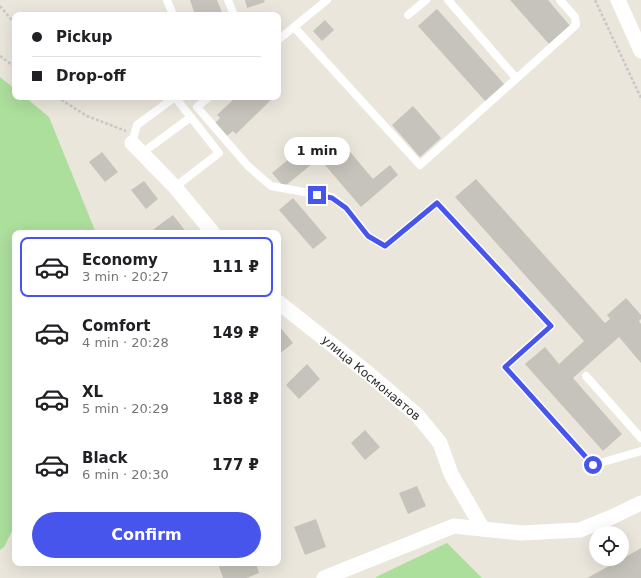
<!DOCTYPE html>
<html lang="en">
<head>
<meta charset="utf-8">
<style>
	:root { --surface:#fff; --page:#f6f6f6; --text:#202124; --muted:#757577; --line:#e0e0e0; --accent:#4755ed }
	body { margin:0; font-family:"DejaVu Sans",sans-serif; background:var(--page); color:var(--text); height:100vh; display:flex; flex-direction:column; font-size:15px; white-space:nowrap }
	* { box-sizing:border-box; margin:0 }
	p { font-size:13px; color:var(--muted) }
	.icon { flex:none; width:22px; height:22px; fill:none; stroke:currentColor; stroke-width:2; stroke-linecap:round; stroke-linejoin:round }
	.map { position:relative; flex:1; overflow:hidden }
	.details { position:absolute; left:12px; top:230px; width:269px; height:336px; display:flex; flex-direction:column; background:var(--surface); border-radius:8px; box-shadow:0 4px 16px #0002 }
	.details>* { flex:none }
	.banner { position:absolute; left:12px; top:12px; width:269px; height:88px; border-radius:8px; box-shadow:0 4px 16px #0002; display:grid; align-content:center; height:88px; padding:0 20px; background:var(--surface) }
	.tools { position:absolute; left:589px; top:526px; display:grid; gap:8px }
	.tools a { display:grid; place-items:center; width:40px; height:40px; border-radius:50%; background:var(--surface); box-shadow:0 4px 16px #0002; font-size:20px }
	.end { position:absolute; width:18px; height:18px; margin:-9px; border:5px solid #4755ed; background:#fff; box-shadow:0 0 0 2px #fff }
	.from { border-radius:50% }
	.bubble { position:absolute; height:28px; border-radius:14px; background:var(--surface); box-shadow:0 4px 16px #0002; font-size:13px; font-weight:600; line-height:28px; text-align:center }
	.banner b { display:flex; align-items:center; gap:14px; height:38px; font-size:15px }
	.banner b+b { border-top:1px solid var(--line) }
	.banner i { width:10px; height:10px; background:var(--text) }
	ul { padding:7px 0 0; list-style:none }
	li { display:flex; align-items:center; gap:12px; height:60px; margin:0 8px 6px; padding:0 12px; border:2px solid transparent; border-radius:8px }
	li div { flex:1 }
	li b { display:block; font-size:15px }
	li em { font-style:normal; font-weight:600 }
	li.selected { border-color:var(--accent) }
	li>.icon { width:36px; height:36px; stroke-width:1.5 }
	.cta { display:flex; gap:8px; margin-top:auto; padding:8px 20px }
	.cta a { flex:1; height:46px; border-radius:24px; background:var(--accent); color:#fff; font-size:16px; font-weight:600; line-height:46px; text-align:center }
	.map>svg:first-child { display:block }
</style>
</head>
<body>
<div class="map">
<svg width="641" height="578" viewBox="0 0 641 578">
	<rect width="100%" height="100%" fill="#ebe6dc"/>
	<g fill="#acde9c">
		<path d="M0 77 15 89V97H25L49 117 96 233H15V525L4 547 0 550Z"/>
		<path d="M447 543 482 578H376V577Z"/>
	</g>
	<g fill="#c6c3bc">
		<path d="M190 0H217L223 15H195Z"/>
		<path d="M245 0H264L265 2 247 8Z"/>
		<path d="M510 0H548L570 26 549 44Z"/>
		<path d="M437 9 505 85 486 102 418 26Z"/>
		<path d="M325 20 334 30 322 41 313 31Z"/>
		<path d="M236 97H274L236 134 233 131 227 136 215 123 220 118 217 115Z"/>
		<path d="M413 106 441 138 420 157 392 125Z"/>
		<path d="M340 140 373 179 390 165 398 175 361 207 319 158Z"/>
		<path d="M307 144 319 158 284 187 272 173Z"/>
		<path d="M102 152 118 172 105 182 89 162Z"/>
		<path d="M476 179 605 323 610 319 607 315 626 298 641 315V319L639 321 641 324V363L619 337 573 378 622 434 603 451 525 364 545 347 559 364 584 341 455 197Z"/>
		<path d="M144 181 158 199 146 209 131 190Z"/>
		<path d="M293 198 327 238 313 249 279 210Z"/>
		<path d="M173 215 187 233H157L154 229Z"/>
		<path d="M280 327 293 343 278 355V328Z"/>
		<path d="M307 364 320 379 299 399 286 385Z"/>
		<path d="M365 430 380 447 365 460 351 443Z"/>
		<path d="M417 486 426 506 408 514 399 493Z"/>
		<path d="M316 519 326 547 305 555 294 527Z"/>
		<path d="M641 548V578H587L622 559Z"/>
		<path d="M221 563H256L259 573 247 578H223L218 564Z"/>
	</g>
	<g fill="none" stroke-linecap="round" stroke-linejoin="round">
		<g stroke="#c8c8c8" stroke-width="2.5" stroke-dasharray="3 2" stroke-linecap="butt">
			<path d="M595 0 641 98"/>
			<path d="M0 6 15 24"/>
			<path d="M0 56 15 67"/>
			<path d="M57 97 87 116 126 131"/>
		</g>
		<g stroke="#fff" stroke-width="8">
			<path d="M167 0 173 15"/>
			<path d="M228 0 234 15"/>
			<path d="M448 0 516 78"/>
			<path d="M408 15 426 0"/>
			<path d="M294 27 420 165 576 25 575 17 560 0"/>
			<path d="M278 40 327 0"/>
			<path d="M209 97 197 107 248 166 271 186 332 197 346 208 368 236 385 246 437 203 551 326 505 367 593 465 641 451"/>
			<path d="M132 143 137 125 175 97"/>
			<path d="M142 153 191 117"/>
			<path d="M175 187 219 153 175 97"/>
			<path d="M586 376 641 438"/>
		</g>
		<g stroke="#fff" stroke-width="15">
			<path d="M618 0 641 51"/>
			<path d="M132 143 175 187 213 233"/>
			<path d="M278 302 369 374 418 416 440 443 451 474 483 529"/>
			<path d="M324 578 454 526 521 533 580 530 614 516 641 503"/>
		</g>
	</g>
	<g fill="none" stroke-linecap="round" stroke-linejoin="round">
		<path stroke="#4755ed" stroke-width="5" d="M317 195 332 198 346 208 368 236 385 246 437 203 551 326 505 367 593 465"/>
	</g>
	<g text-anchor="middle" stroke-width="3.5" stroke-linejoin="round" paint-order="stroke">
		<g font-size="12" fill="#2a2a2a" stroke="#fff">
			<text transform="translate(371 378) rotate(40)" y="4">улица Космонавтов</text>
		</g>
	</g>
</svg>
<div class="tools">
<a><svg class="icon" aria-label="locate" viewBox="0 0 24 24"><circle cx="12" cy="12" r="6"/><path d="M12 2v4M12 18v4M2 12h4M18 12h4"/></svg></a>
</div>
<i class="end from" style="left:593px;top:465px"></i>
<i class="end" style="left:317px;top:195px"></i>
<div class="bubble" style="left:284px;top:137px;width:66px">1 min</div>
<div class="banner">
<b><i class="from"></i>Pickup</b>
<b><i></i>Drop-off</b>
</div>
<section class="details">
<ul>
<li class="selected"><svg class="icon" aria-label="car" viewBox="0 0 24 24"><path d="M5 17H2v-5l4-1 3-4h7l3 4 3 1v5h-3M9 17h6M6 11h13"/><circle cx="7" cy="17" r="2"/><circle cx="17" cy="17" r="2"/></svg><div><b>Economy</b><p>3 min · 20:27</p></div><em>111 ₽</em></li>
<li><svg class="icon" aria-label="car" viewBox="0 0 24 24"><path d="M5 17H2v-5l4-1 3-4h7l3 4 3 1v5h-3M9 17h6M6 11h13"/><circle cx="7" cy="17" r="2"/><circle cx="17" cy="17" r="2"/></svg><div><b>Comfort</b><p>4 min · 20:28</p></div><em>149 ₽</em></li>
<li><svg class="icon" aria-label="car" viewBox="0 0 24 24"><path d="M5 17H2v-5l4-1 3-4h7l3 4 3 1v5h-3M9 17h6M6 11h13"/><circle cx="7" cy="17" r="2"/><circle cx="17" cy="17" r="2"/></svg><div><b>XL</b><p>5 min · 20:29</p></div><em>188 ₽</em></li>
<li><svg class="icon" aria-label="car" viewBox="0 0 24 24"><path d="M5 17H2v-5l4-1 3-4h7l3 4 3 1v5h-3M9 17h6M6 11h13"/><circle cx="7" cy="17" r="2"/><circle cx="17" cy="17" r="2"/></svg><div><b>Black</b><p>6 min · 20:30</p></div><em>177 ₽</em></li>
</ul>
<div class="cta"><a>Confirm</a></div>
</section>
</div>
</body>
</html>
